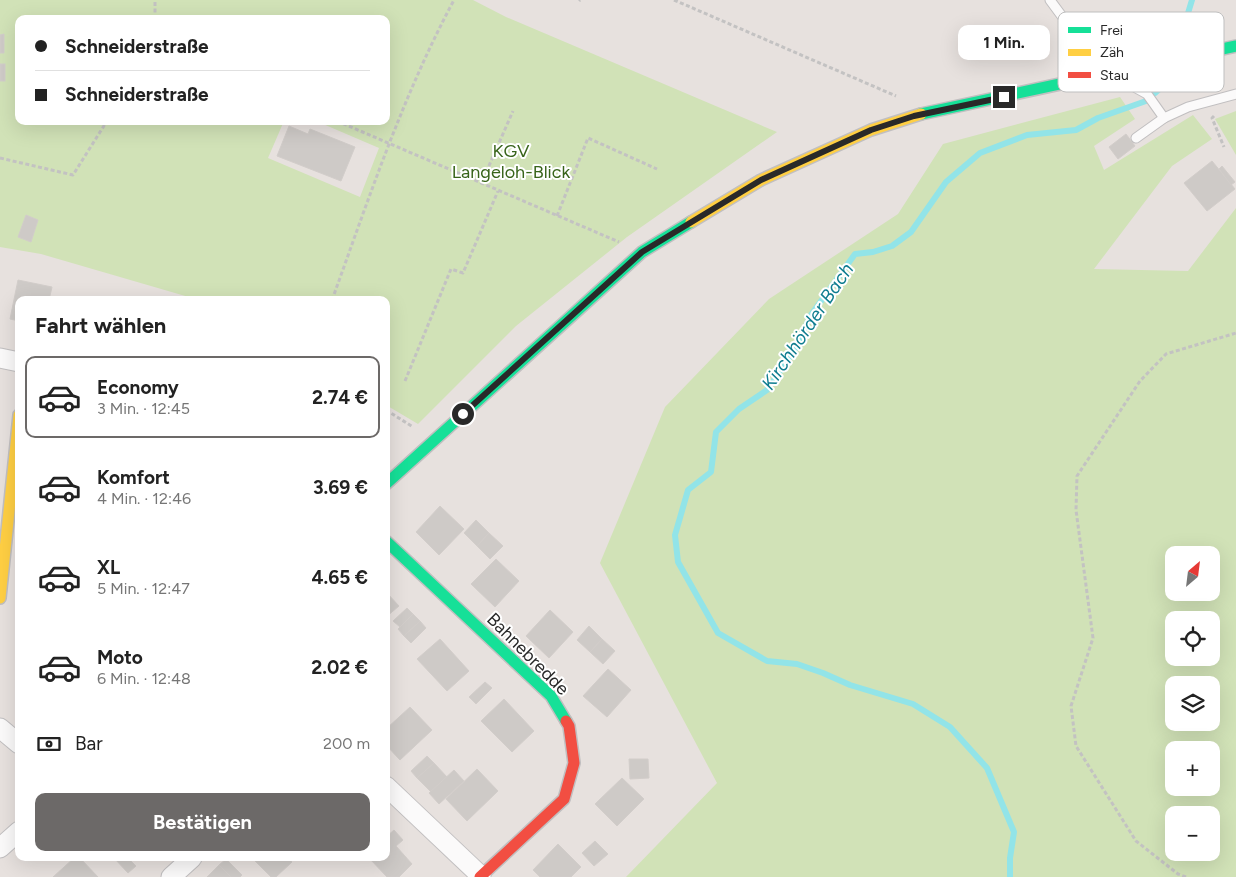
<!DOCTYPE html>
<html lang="de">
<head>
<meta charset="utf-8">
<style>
	:root { --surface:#fff; --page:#f2f2f2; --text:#222; --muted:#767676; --line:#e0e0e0; --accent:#6c6968 }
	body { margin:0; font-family:Figtree,sans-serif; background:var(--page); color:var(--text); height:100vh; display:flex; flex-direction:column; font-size:19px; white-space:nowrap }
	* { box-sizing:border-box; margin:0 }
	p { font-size:16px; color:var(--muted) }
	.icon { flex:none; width:28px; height:28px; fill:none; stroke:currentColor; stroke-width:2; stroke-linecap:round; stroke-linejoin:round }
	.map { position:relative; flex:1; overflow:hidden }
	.panel { position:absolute; left:15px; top:296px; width:375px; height:565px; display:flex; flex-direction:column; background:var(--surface); border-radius:10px; box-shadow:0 5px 20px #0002 }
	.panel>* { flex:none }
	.hud { position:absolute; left:15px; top:15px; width:375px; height:110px; border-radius:10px; box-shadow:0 5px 20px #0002; display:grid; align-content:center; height:110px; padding:0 20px; background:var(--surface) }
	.needle { width:32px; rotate:28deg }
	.controls { position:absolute; left:1165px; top:546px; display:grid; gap:10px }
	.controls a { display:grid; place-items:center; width:55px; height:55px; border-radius:10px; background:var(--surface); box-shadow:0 5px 20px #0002; font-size:25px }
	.end { position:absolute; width:22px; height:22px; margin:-11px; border:6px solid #292929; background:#fff; box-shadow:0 0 0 2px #fff }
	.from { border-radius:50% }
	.bubble { position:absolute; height:35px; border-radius:10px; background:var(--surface); box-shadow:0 5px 20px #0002; font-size:16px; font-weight:700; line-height:35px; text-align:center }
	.hud b { display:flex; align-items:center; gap:18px; height:48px; font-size:19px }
	.hud b+b { border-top:1px solid var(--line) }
	.hud i { width:12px; height:12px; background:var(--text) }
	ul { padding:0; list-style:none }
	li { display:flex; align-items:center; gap:15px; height:82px; margin:0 10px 8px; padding:0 10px; border:2px solid transparent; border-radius:10px }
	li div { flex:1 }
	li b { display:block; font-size:19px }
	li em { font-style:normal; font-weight:700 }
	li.selected { border-color:var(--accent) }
	li>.icon { width:45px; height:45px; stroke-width:1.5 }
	h2 { padding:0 20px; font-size:22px; line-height:60px }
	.pay { display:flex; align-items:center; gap:12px; height:55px; padding:0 20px; font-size:19px }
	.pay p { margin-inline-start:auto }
	.primary-button { display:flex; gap:10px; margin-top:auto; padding:10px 20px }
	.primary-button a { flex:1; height:58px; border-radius:10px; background:var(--accent); color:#fff; font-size:20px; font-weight:700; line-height:58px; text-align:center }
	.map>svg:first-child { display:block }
</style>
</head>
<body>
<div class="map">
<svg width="1236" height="877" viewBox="0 0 1236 877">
	<rect width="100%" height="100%" fill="#e7e1de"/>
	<g fill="#d1e2b7" fill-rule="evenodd">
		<path d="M0 0H473L506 17 777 132 627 237 516 326 418 424 386 405V300H199L41 254 0 247ZM19 19H386V121H316L379 148 360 197 268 158 284 121H19Z"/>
		<path d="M1120 97 1135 119 1094 146 1104 170 1193 115 1212 139 1172 166 1094 269 1188 271 1236 208V877H626L717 783 600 563 665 407 769 299 898 214 943 144ZM1174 555H1211V592H1174ZM1174 620H1211V658H1174ZM1174 685H1211V722H1174ZM1174 750H1211V788H1174ZM1174 815H1211V852H1174Z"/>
		<path d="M1236 111V155L1215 119Z"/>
	</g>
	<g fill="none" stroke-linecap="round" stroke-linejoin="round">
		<g stroke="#92e4e8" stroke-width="6">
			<path d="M1176 53 1192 0"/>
			<path d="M1155 93 1164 85 1171 67"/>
			<path d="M1010 877V858L1014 832 987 768 950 727 913 704 850 685 823 673 797 664 767 661 718 633 678 562 675 535 688 490 711 472 716 432 739 409 767 390 794 351 811 315 855 254 873 252 892 246 911 232 946 182 980 153 1027 135 1076 130 1098 118 1146 101"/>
		</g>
	</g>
	<g fill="#cecac7" stroke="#d2cdca">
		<path d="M4 34V53H0V35Z"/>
		<rect x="0" y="64" width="5" height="17"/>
		<path d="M289 126 308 134 310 129 355 147 341 181 277 156Z"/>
		<path d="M1126 134 1135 146 1118 159 1109 147Z"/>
		<path d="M1212 161 1235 189 1207 211 1184 183Z"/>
		<path d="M1222 166 1235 182 1231 185 1219 169Z"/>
		<path d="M26 215 38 220 31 242 18 237Z"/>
		<path d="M18 280 52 287 49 300H19V321L10 319Z"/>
		<path d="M440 506 464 529 439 555 416 532Z"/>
		<path d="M476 520 489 533 477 546 464 533Z"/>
		<path d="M489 533 503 546 490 559 477 546Z"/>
		<path d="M496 559 519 581 495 607 471 584Z"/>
		<path d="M386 592 399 606 386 617Z"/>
		<path d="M407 608 413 614 400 627 393 621Z"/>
		<path d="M550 610 573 632 549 658 526 636Z"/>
		<path d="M413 614 420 621 404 636 398 629Z"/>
		<path d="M420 621 426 628 411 643 404 636Z"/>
		<path d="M589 626 602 639 590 652 577 640Z"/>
		<path d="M440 639 469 671 447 691 417 659Z"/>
		<path d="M602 639 615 651 603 664 590 652Z"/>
		<path d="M608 669 631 690 607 717 583 696Z"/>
		<path d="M485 682 492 688 476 704 469 697Z"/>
		<path d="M504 699 534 731 512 752 481 721Z"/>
		<path d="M410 707 432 730 400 760 386 745V729Z"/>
		<path d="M427 756 434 763 417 778 411 771Z"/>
		<path d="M629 759H648L649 778 630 779Z"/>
		<path d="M434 763 447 777 431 792 417 778Z"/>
		<path d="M477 769 498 791 467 821 446 799Z"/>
		<path d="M454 770 464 781 439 804 429 793Z"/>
		<path d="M622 778 644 799 617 826 595 804Z"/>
		<path d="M394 830 403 840 396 846 412 864 399 877H387L369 858H386V837Z"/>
		<path d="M595 841 608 854 594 866 582 853Z"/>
		<path d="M558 844 581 867 571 877H540L533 870Z"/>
		<path d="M74 858H80L98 877H53Z"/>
		<path d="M114 858H128L136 866 128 873Z"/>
		<path d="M252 858H288L292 862 276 877H271Z"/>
		<path d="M226 859 242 875 240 877H231L219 865Z"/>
		<path d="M219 865 231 877H207Z"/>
	</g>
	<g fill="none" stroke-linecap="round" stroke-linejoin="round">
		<defs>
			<g id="lane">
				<path d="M1050 0 1064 19 1108 70"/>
				<path d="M1118 78 1147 94 1164 118"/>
				<path d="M1136 138 1164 118 1188 107 1236 94"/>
			</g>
			<g id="street">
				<path d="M0 358 19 362"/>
				<path d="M0 728 19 744"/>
				<path d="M386 786 481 876"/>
				<path d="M0 848 19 831"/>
				<path d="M171 877 192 858"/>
			</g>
			<g id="fast">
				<path d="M921 114 1236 46"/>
				<path d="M386 484 642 252 691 222"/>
				<path d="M386 541 551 696 566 721"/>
			</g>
			<g id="slow">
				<path d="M691 222 761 180 871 130 921 114"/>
				<path d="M0 598 19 415"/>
			</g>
			<path id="jam" d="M480 877 564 799 574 763 569 726 566 721"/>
		</defs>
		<use href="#lane" stroke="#c1bfc0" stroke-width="11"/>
		<use href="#street" stroke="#c1bfc0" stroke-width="21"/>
		<use href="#fast" stroke="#c1bfc0" stroke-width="14"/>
		<use href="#slow" stroke="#c1bfc0" stroke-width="14"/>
		<use href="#jam" stroke="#c1bfc0" stroke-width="14"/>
		<g stroke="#c3c2c2" stroke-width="3" stroke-dasharray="4 2.5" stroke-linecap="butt">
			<path d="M674 0 896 96"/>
			<path d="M579 1 580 0"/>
			<path d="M155 19V0"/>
			<path d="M1214 116 1212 118 1224 147"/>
			<path d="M337 121 619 242"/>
			<path d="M0 158 73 175 107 121"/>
			<path d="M481 184 513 111"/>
			<path d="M557 216 588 138 657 169"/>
			<path d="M332 300C369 198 403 95 454 0"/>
			<path d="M405 381 451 269 463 273 498 191"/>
			<path d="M386 410 413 427"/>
			<path d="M1186 877 1178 874 1136 841 1076 746 1071 706 1093 638 1076 510 1077 476 1140 381 1166 354 1236 333"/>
		</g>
		<use href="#lane" stroke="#fbfafa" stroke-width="9"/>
		<use href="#street" stroke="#fbfafa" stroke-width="19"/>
		<use href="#fast" stroke="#16e098" stroke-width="11"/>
		<use href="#slow" stroke="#ffcf43" stroke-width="11"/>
		<use href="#jam" stroke="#f24e42" stroke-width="11"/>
	</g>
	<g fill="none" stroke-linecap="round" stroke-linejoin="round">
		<path stroke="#292929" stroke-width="6" d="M463 414 642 252 761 180 871 130 914 116 1004 97"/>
	</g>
	<g text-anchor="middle" stroke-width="4" stroke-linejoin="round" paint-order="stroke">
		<g font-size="18" fill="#38641a" stroke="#fff">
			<text x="511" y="157">KGV<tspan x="511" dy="21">Langeloh-Blick</tspan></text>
		</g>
		<g font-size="18" fill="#292929" stroke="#fff">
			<text transform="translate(528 654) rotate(45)" y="6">Bahnebredde</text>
		</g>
		<g font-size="19" font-style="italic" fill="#0e7d90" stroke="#fff">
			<text transform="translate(807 326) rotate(-56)" y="7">Kirchhörder Bach</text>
		</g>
	</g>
	<rect x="1058" y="12" width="166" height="80" rx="8" fill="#fff" stroke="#bfbfbf" stroke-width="1"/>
	<rect x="1068" y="27" width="23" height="6" fill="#16e098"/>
	<rect x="1068" y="49" width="23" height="7" fill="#ffcf43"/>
	<rect x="1068" y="72" width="23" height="6" fill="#f24e42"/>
	<g font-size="14" fill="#292929">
		<text x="1100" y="35">Frei</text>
		<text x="1100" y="57">Zäh</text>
		<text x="1100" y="80">Stau</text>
	</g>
</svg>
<div class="controls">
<a><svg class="needle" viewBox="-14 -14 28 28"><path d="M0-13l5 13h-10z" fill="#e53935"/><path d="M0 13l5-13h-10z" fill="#767676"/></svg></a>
<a><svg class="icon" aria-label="locate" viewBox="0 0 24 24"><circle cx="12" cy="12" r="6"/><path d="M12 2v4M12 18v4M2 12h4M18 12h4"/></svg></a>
<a><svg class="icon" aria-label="layers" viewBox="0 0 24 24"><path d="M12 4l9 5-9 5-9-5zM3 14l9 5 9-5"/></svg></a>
<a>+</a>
<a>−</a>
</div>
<i class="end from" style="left:463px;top:414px"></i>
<i class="end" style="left:1004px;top:97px"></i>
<div class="bubble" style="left:958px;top:25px;width:92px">1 Min.</div>
<div class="hud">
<b><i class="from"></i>Schneiderstraße</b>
<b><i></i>Schneiderstraße</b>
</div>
<section class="panel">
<h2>Fahrt wählen</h2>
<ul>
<li class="selected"><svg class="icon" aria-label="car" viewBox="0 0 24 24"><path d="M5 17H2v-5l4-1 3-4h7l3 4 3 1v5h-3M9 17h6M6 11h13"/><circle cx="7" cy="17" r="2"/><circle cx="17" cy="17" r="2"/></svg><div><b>Economy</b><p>3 Min. · 12:45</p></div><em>2.74 €</em></li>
<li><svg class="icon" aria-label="car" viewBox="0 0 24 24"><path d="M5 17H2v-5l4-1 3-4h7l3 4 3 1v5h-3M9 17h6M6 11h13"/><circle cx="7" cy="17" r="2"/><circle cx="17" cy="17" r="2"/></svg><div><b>Komfort</b><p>4 Min. · 12:46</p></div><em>3.69 €</em></li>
<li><svg class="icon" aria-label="car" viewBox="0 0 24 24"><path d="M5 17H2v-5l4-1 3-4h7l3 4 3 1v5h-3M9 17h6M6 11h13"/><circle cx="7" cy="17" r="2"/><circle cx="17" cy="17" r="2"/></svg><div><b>XL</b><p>5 Min. · 12:47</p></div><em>4.65 €</em></li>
<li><svg class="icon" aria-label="car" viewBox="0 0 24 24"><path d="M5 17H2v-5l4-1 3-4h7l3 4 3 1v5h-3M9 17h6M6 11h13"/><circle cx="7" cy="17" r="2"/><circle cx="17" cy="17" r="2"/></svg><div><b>Moto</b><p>6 Min. · 12:48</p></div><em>2.02 €</em></li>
</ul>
<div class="pay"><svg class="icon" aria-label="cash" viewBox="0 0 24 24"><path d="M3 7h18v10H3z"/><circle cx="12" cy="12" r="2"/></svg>Bar<p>200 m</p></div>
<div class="primary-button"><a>Bestätigen</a></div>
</section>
</div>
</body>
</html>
